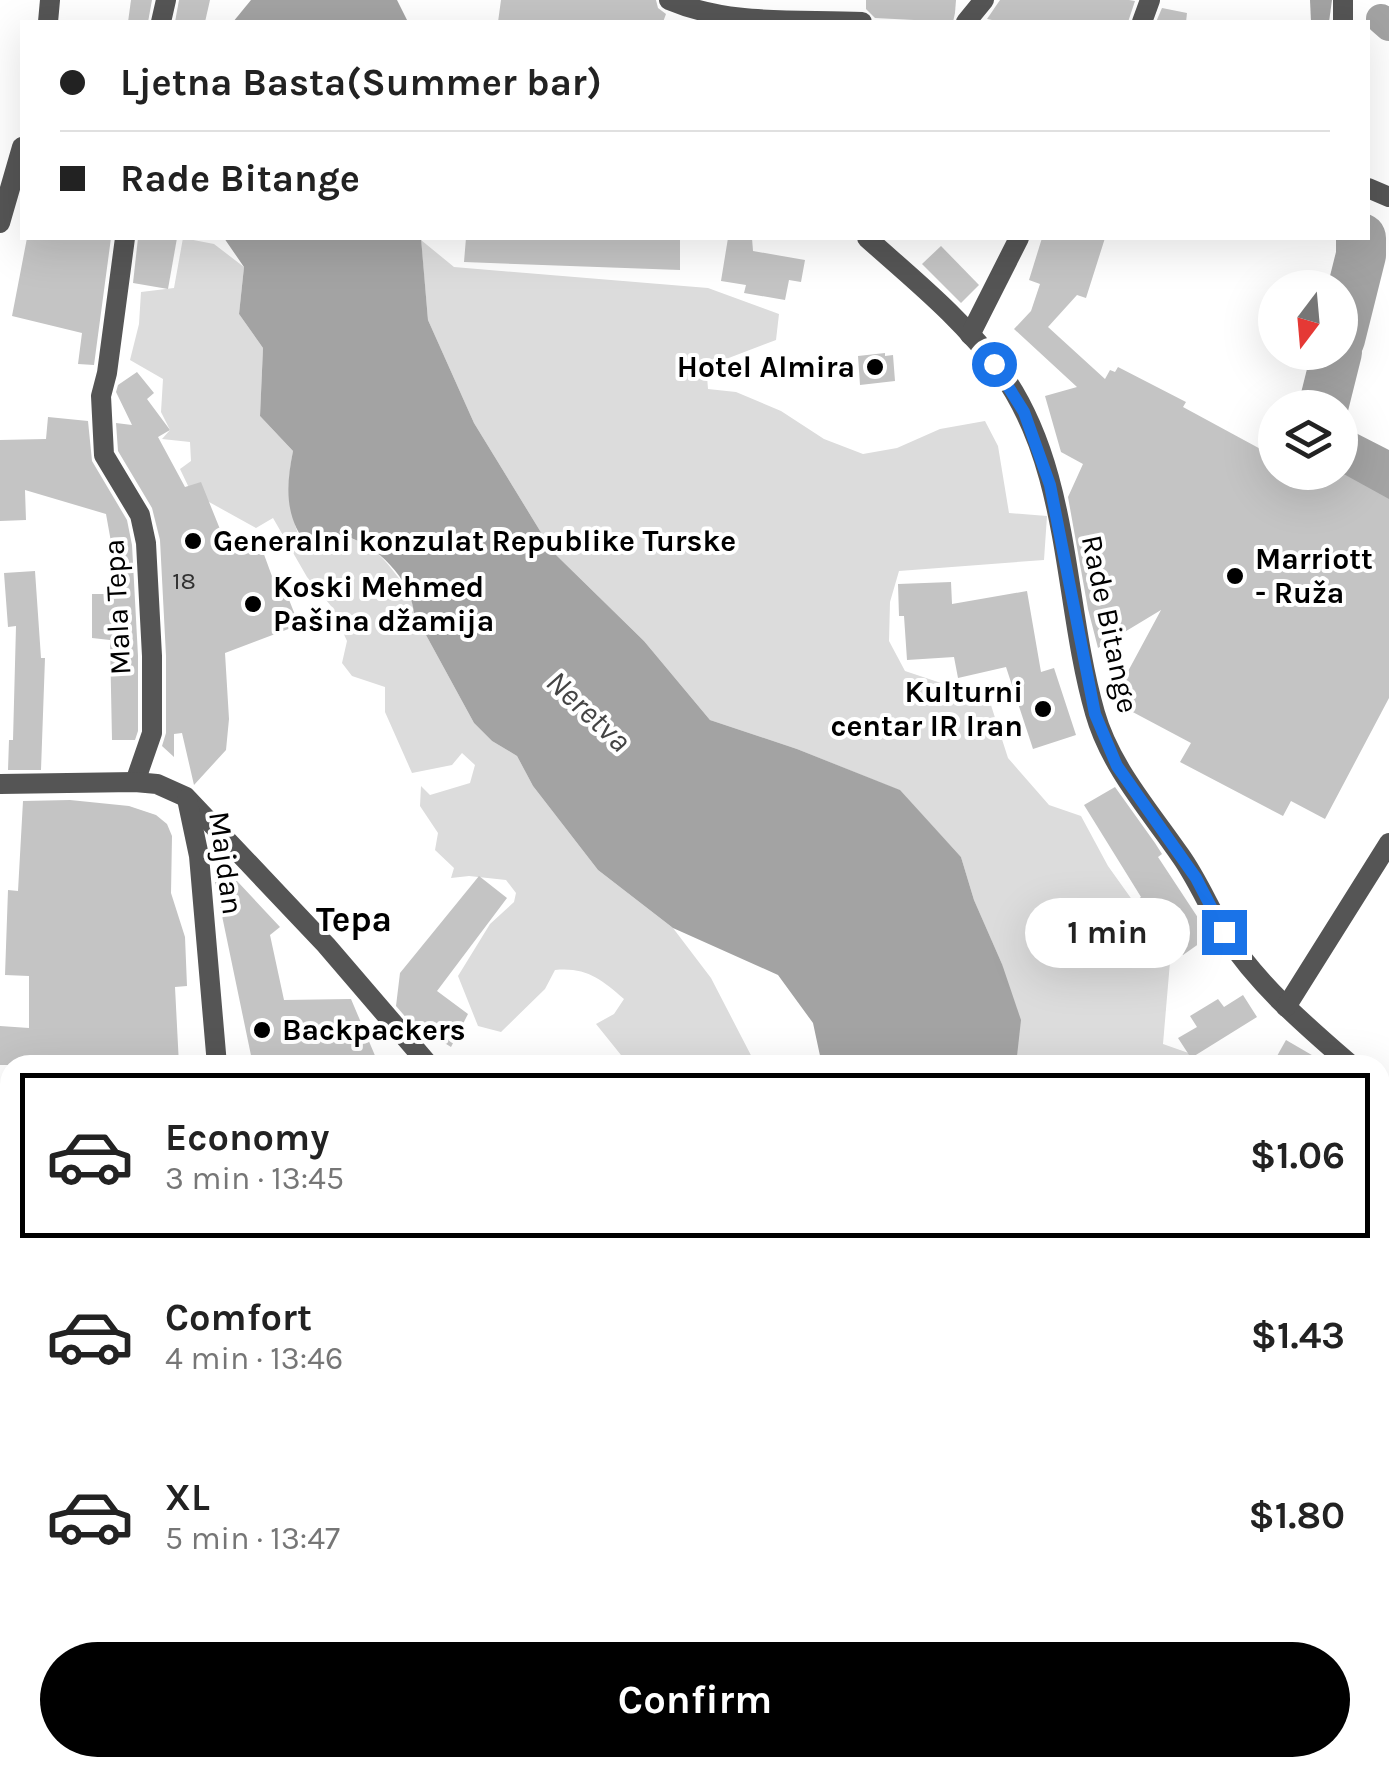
<!DOCTYPE html>
<html lang="en">
<head>
<meta charset="utf-8">
<style>
	:root { --surface:#fff; --page:#f6f6f6; --text:#222; --muted:#767676; --line:#e0e0e0; --accent:#000 }
	body { margin:0; font-family:Karla,sans-serif; background:var(--page); color:var(--text); height:100vh; display:flex; flex-direction:column; font-size:38px; white-space:nowrap }
	* { box-sizing:border-box; margin:0 }
	p { font-size:32px; color:var(--muted) }
	.icon { flex:none; width:55px; height:55px; fill:none; stroke:currentColor; stroke-width:2; stroke-linecap:round; stroke-linejoin:round }
	.map { position:relative; flex:1; overflow:hidden }
	.sheet { position:absolute; left:0px; top:1055px; width:1390px; height:722px; display:flex; flex-direction:column; background:var(--surface); border-radius:30px 30px 0 0; box-shadow:0 10px 40px #0002 }
	.sheet>* { flex:none }
	.top-card { position:absolute; left:20px; top:20px; width:1350px; height:220px; border-radius:0px; box-shadow:0 10px 40px #0002; display:grid; align-content:center; height:220px; padding:0 40px; background:var(--surface) }
	.needle { width:65px; rotate:196deg }
	.buttons { position:absolute; left:1258px; top:270px; display:grid; gap:20px }
	.buttons a { display:grid; place-items:center; width:100px; height:100px; border-radius:50%; background:var(--surface); box-shadow:0 10px 40px #0002; font-size:50px }
	.end { position:absolute; width:45px; height:45px; margin:-22px; border:12px solid #1a73e8; background:#fff; box-shadow:0 0 0 5px #fff }
	.from { border-radius:50% }
	.bubble { position:absolute; height:70px; border-radius:35px; background:var(--surface); box-shadow:0 10px 40px #0002; font-size:32px; font-weight:700; line-height:70px; text-align:center }
	.top-card b { display:flex; align-items:center; gap:35px; height:95px; font-size:38px }
	.top-card b+b { border-top:2px solid var(--line) }
	.top-card i { width:25px; height:25px; background:var(--text) }
	ul { padding:18px 0 0; list-style:none }
	li { display:flex; align-items:center; gap:30px; height:165px; margin:0 20px 15px; padding:0 20px; border:5px solid transparent; border-radius:0px }
	li div { flex:1 }
	li b { display:block; font-size:38px }
	li em { font-style:normal; font-weight:700 }
	li.current { border-color:var(--accent) }
	li>.icon { width:90px; height:90px; stroke-width:1.5 }
	.cta { display:flex; gap:20px; margin-top:auto; padding:20px 40px }
	.cta a { flex:1; height:115px; border-radius:60px; background:var(--accent); color:#fff; font-size:40px; font-weight:700; line-height:115px; text-align:center }
	.map>svg:first-child { display:block }
</style>
</head>
<body>
<div class="map">
<svg width="1389" height="1777" viewBox="0 0 1389 1777">
	<rect width="100%" height="100%" fill="#fff"/>
	<g fill="#dcdcdc">
		<path d="M183 238 214 244 244 267 239 314 263 348 260 416 293 451C287 482 288 504 298 534 348 536 366 533 398 577 407 590 413 597 414 613L474 723 492 741 517 756 533 786 598 870 673 928 711 978 756 1065 656 1059 625 1060 596 1024 614 1014 624 999C601 979 586 967 555 970L545 989 501 1032 478 1026 458 976 490 924 514 902 516 893 506 880 469 876 451 878 454 868 435 850 438 833 420 806 421 786 430 795 470 783 475 765 462 753 452 765 412 773 385 712V687L352 676 342 663 347 641 331 606 307 577 273 518 256 528 191 492 180 469 191 461 190 442 162 439 170 430 161 412 163 379 130 360 139 324 141 292 174 288Z"/>
		<path d="M421 240 454 267 708 288 779 314 776 340 713 364 707 376 708 389 736 392 781 411 824 439 863 454 897 448 940 429 985 421 998 446 1009 513 1047 516 1044 560 899 571 890 602 889 641 905 671 989 699 1008 758 1049 805 1081 816 1108 866 1148 922 1170 962 1163 1044 1197 1056V1065H1016L1002 964 974 900 961 857 899 790 797 749 710 720 644 641 553 552 474 423 428 320Z"/>
		<path d="M597 1768H743L744 1777H596Z"/>
	</g>
	<g fill="#a3a3a3">
		<path d="M251 0H397L408 22H233Z"/>
		<path d="M1310 0H1332L1329 22H1311Z"/>
		<path d="M224 238H421L428 320 474 423 553 552 644 641 710 720 797 749 900 790 961 857 974 900 1002 964 1021 1020 1016 1065H822L813 1023 778 975 673 928 598 870 533 786 517 756 492 741 474 723 414 613C411 579 377 545 345 536L334 546 309 547C284 518 286 486 293 451L260 416 263 348 239 314 244 267Z"/>
		<path d="M743 1768H888L885 1777H744Z"/>
	</g>
	<g fill="none" stroke-linecap="round" stroke-linejoin="round">
		<path stroke="#a3a3a3" stroke-width="30" d="M1381 19 1389 26"/>
		<g stroke="#a3a3a3" stroke-width="50">
			<path d="M1340 339 1361 255V238"/>
			<path d="M1323 408 1337 352"/>
			<path d="M1340 453 1389 478"/>
		</g>
	</g>
	<g fill="#c4c4c4">
		<path d="M131 0H152L148 22H128Z"/>
		<path d="M179 0H210L205 22H175Z"/>
		<path d="M501 0H656L658 8 666 14 663 22H498Z"/>
		<path d="M866 0H956L955 13 953 22 875 18 866 9Z"/>
		<path d="M1000 0H1129L1135 1 1128 22H1002L987 19Z"/>
		<path d="M1162 8 1187 13 1186 22H1156Z"/>
		<path d="M27 238H111L94 365 78 364 82 333 12 316Z"/>
		<path d="M138 238H177L168 289 133 283Z"/>
		<path d="M466 238H680V270L464 262Z"/>
		<path d="M728 238H752L753 251 805 260 801 282 789 280 785 300 744 293 746 285 721 281Z"/>
		<path d="M1042 238H1105L1086 298 1077 295 1048 327 1105 379 1110 370 1115 372 1118 367 1186 402 1183 407 1275 457V472H1305L1321 481 1325 472H1340L1389 499V698L1325 819 1291 801 1283 816 1180 762 1191 743 1112 701 1161 610 1098 648 1088 609 1068 497 1083 464 1061 452 1045 396 1077 387 1014 329 1031 311 1040 284 1029 280Z"/>
		<path d="M941 246 979 285 961 303 922 264Z"/>
		<path d="M885 353V356L893 355 895 381 860 385 858 356Z"/>
		<path d="M137 372 154 393 147 399 170 430 158 437 185 487 201 482 228 549 258 538 277 590 284 587 299 625 225 653 229 719 226 750 194 785 182 733 174 734V757L162 746 166 733V656L160 540 152 508 118 451 116 423 132 425 116 392 118 385Z"/>
		<path d="M48 417 88 421 92 461 127 520 132 545 138 656V731L135 740H112L110 640 92 638V594H112L113 553 106 514 25 490 26 520 0 521V440L46 439Z"/>
		<path d="M35 571 41 658H45L41 770H8L9 740H13L16 626 8 627 4 573Z"/>
		<path d="M951 582 952 604 1027 591 1041 672 1054 668 1076 735 1033 749 1006 667 958 678 954 657 907 660 904 616H899L898 584Z"/>
		<path d="M1115 787 1155 843 1162 854 1158 857 1210 936 1183 955 1171 938 1152 951 1123 910 1141 897 1084 805Z"/>
		<path d="M70 800 129 806 156 815 167 824 172 836 171 893 185 937 187 986 175 987 179 1065H0V1026L29 1028V976L5 975 8 890 18 891 23 801Z"/>
		<path d="M479 876 507 898 437 991 468 1014 451 1047 409 1021 396 1006 400 973Z"/>
		<path d="M237 881 280 927 270 935 284 1000 351 999 379 1065H337L336 1061 253 1065 215 882Z"/>
		<path d="M1243 995 1257 1017 1191 1058 1178 1038 1197 1027 1190 1016 1218 999 1224 1007Z"/>
		<path d="M1286 1040 1329 1065H1272Z"/>
	</g>
	<g fill="none" stroke-linecap="round" stroke-linejoin="round">
		<g stroke="#555" stroke-width="20">
			<path d="M669 0C730 26 796 19 862 22"/>
			<path d="M161 22 166 0"/>
			<path d="M966 22 984 0"/>
			<path d="M1142 22 1150 0"/>
			<path d="M125 238 107 373 101 396 104 455 140 515 146 543 152 656V733L135 782"/>
			<path d="M0 784 135 782 157 784 186 797 326 945 429 1065"/>
			<path d="M187 799 199 856 217 1065"/>
			<path d="M291 1768V1777"/>
		</g>
		<g stroke="#555" stroke-width="20">
			<path d="M1343 22V0"/>
			<path d="M1368 188 1389 197"/>
			<path d="M867 238C914 280 964 320 1001 372 1071 469 1063 602 1095 713 1110 766 1149 810 1180 855 1198 880 1209 908 1225 934 1258 985 1305 1025 1351 1065"/>
			<path d="M970 335 1019 238"/>
			<path d="M1286 1007 1389 843"/>
			<path d="M1380 1092 1389 1100"/>
			<path d="M0 1361H10"/>
			<path d="M1380 1586 1389 1587"/>
			<path d="M0 1597H10"/>
			<path d="M1280 1768 1281 1777"/>
			<path d="M584 1777 585 1768"/>
			<path d="M1068 1777 1069 1768"/>
		</g>
		<g stroke="#555" stroke-width="20">
			<path d="M48 22 50 0"/>
			<path d="M0 223 22 147"/>
		</g>
	</g>
	<g fill="none" stroke-linecap="round" stroke-linejoin="round">
		<path stroke="#1a73e8" stroke-width="12" d="M994 364 1024 412 1050 485 1095 714 1117 766 1196 878 1224 932"/>
	</g>
	<g fill="#000" stroke="#fff" stroke-width="4">
		<circle cx="875" cy="367" r="10"/>
		<circle cx="193" cy="541" r="10"/>
		<circle cx="1235" cy="576" r="10"/>
		<circle cx="253" cy="604" r="10"/>
		<circle cx="1043" cy="709" r="10"/>
		<circle cx="262" cy="1030" r="10"/>
	</g>
	<g text-anchor="middle" stroke-width="8" stroke-linejoin="round" paint-order="stroke">
		<g font-size="25" fill="#313131">
			<text x="184" y="589">18</text>
		</g>
		<g font-size="30" font-weight="bold" fill="#000" stroke="#fff" text-anchor="start">
			<text x="855" y="377" text-anchor="end">Hotel Almira</text>
			<text x="213" y="551">Generalni konzulat Republike Turske</text>
			<text x="1255" y="569">Marriott<tspan x="1255" dy="34">- Ruža</tspan></text>
			<text x="273" y="597">Koski Mehmed<tspan x="273" dy="34">Pašina džamija</tspan></text>
			<text x="1023" y="702" text-anchor="end">Kulturni<tspan x="1023" dy="34">centar IR Iran</tspan></text>
			<text x="282" y="1040">Backpackers</text>
		</g>
		<g font-size="30" fill="#000" stroke="#fff">
			<text transform="translate(117 607) rotate(-93)" y="10">Mala Tepa</text>
			<text transform="translate(1110 624) rotate(78)" y="10">Rade Bitange</text>
			<text transform="translate(226 863) rotate(82)" y="10">Majdan</text>
		</g>
		<g font-size="32" font-style="italic" fill="#444" stroke="#fff">
			<text transform="translate(589 711) rotate(43)" y="11">Neretva</text>
		</g>
		<g font-size="35" font-weight="bold" fill="#000" stroke="#fff">
			<text x="354" y="931">Tepa</text>
		</g>
	</g>
</svg>
<div class="buttons">
<a><svg class="needle" viewBox="-14 -14 28 28"><path d="M0-13l5 13h-10z" fill="#e53935"/><path d="M0 13l5-13h-10z" fill="#767676"/></svg></a>
<a><svg class="icon" aria-label="layers" viewBox="0 0 24 24"><path d="M12 4l9 5-9 5-9-5zM3 14l9 5 9-5"/></svg></a>
</div>
<i class="end from" style="left:994px;top:364px"></i>
<i class="end" style="left:1224px;top:932px"></i>
<div class="bubble" style="left:1025px;top:898px;width:165px">1 min</div>
<div class="top-card">
<b><i class="from"></i>Ljetna Basta(Summer bar)</b>
<b><i></i>Rade Bitange</b>
</div>
<section class="sheet">
<ul>
<li class="current"><svg class="icon" aria-label="car" viewBox="0 0 24 24"><path d="M5 17H2v-5l4-1 3-4h7l3 4 3 1v5h-3M9 17h6M6 11h13"/><circle cx="7" cy="17" r="2"/><circle cx="17" cy="17" r="2"/></svg><div><b>Economy</b><p>3 min · 13:45</p></div><em>$1.06</em></li>
<li><svg class="icon" aria-label="car" viewBox="0 0 24 24"><path d="M5 17H2v-5l4-1 3-4h7l3 4 3 1v5h-3M9 17h6M6 11h13"/><circle cx="7" cy="17" r="2"/><circle cx="17" cy="17" r="2"/></svg><div><b>Comfort</b><p>4 min · 13:46</p></div><em>$1.43</em></li>
<li><svg class="icon" aria-label="car" viewBox="0 0 24 24"><path d="M5 17H2v-5l4-1 3-4h7l3 4 3 1v5h-3M9 17h6M6 11h13"/><circle cx="7" cy="17" r="2"/><circle cx="17" cy="17" r="2"/></svg><div><b>XL</b><p>5 min · 13:47</p></div><em>$1.80</em></li>
</ul>
<div class="cta"><a>Confirm</a></div>
</section>
</div>
</body>
</html>
